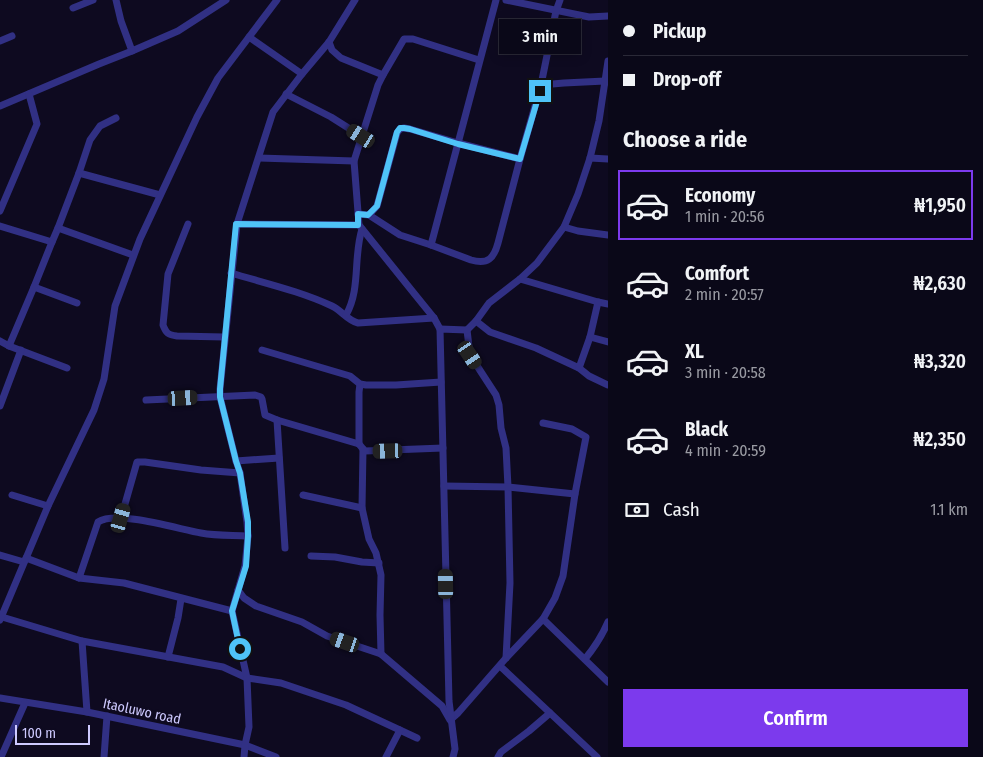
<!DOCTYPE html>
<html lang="en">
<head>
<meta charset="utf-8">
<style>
	:root { --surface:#0a0818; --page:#181625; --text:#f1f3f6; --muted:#999aa2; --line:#2a2937; --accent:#7c3aed }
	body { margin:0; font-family:"Fira Sans Condensed",sans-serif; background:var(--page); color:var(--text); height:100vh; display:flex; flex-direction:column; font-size:19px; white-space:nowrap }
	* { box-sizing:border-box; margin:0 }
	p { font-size:16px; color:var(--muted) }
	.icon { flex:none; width:28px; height:28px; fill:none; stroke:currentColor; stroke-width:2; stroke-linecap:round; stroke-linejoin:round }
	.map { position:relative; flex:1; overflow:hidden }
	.sheet { display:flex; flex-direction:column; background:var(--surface); width:375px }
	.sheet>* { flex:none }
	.banner { display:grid; align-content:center; height:110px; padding:0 15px; background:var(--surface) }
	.scale { position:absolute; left:15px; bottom:12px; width:75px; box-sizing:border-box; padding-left:5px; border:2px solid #cecaff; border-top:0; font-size:14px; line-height:18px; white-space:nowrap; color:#cecaff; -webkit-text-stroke:4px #0e0a20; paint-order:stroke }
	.end { position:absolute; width:22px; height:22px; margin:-11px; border:6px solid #4fc3f7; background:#111; box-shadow:0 0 0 2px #111 }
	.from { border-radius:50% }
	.bubble { position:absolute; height:35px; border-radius:0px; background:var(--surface); box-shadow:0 2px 12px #0003,0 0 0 1px var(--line); font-size:16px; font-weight:600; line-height:35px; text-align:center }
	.car { position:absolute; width:15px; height:30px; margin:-15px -8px; border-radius:6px; box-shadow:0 0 4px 1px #0007; background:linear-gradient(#222 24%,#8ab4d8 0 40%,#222 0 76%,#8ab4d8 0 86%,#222 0) }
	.banner b { display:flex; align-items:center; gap:18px; height:48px; font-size:19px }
	.banner b+b { border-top:1px solid var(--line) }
	.banner i { width:12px; height:12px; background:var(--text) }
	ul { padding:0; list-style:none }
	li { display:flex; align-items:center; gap:15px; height:70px; margin:0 10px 8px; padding:0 5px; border:2px solid transparent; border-radius:0px }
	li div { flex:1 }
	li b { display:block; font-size:19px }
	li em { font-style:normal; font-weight:600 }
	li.selected { border-color:var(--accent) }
	li>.icon { width:45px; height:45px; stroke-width:1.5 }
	h2 { padding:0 15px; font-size:22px; line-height:60px }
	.pay { display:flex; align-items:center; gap:12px; height:55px; padding:0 15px; font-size:19px }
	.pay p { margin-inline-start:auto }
	.cta { display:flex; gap:10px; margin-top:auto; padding:10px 15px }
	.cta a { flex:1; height:58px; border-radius:0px; background:var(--accent); color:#fff; font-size:20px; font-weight:600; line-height:58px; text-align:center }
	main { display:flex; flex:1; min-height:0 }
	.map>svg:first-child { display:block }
</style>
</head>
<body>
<main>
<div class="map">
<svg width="608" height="757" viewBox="0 0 608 757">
	<rect width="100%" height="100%" fill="#0e0a20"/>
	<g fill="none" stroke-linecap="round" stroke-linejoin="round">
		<g stroke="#313084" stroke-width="7">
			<path d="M116 0 121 21 132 51 178 31 226 0"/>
			<path d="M506 0 589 17 608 16"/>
			<path d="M73 8 93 0"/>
			<path d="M249 37 302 74"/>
			<path d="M0 41 12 36"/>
			<path d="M329 42 332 50 341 58 383 75"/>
			<path d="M541 85 564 83 605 81 608 82"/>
			<path d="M286 94 331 117 361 136"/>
			<path d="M0 106 99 64 132 51"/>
			<path d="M259 158 354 161"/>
			<path d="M590 158 608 159"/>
			<path d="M79 173 160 195"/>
			<path d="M0 211 37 124 29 94"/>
			<path d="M358 214 369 215 400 235 431 245 471 260C488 265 494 258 498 243L520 159 541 85 556 11 560 0"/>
			<path d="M369 215 377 206 397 133 400 129 404 128 410 129 458 143 520 159"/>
			<path d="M188 224 168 274 163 325C166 333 168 335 177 336L224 337"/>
			<path d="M237 224 359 225"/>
			<path d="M0 226 52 242 58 228 133 255"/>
			<path d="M564 227 578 231 608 235"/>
			<path d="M58 228 79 173 90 140 100 126 116 118"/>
			<path d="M431 245 496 0"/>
			<path d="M231 273C264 283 300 291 332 306 341 310 348 321 358 323L434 318"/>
			<path d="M520 279 598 302 608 304"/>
			<path d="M34 287 77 303"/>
			<path d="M346 315C361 289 353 257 362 229"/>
			<path d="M476 321 490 332 536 348 579 368 589 376 608 385"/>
			<path d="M440 329 434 318 417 297 359 225 354 161 378 85 383 75 404 39H413L479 60"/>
			<path d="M467 330 470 355 496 395 499 405 501 428 506 448 508 487 510 583 506 658"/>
			<path d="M590 337 608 342"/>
			<path d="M0 341 9 346 67 368"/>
			<path d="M9 346 34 287 52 242"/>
			<path d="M262 350 350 376 360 384 366 385H396L441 382"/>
			<path d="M579 368 590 337 598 302"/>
			<path d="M146 400 255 395 261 397 262 399 265 415 277 420 359 444 363 449 365 451 443 448"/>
			<path d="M0 406 21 350"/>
			<path d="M277 420 285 548"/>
			<path d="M359 444V392L360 384"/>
			<path d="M363 449 362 508 369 539 376 553 381 575 380 615 381 654"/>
			<path d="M236 461 279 458"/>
			<path d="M444 486 508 487 575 494"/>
			<path d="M12 495 48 506"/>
			<path d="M303 495 362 508"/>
			<path d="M121 518 137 462H145L201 470 240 473"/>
			<path d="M0 555 24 562"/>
			<path d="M311 556 335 557 362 562 379 563"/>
			<path d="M26 558 79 578 124 583 232 611"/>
			<path d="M79 578 98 522C117 510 178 529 201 533 217 536 233 535 248 536"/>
			<path d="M238 590 244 598 256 606 302 622 327 636 381 654 442 706 450 720 458 713 506 658 543 619 555 598 563 576 575 494 586 437 572 429 543 423"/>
			<path d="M2 617 82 641"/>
			<path d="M543 619 608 682"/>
			<path d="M0 620 48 506 94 410 104 379 115 306 140 239 197 117 218 78 277 0"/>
			<path d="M168 657 178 618 181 599"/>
			<path d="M585 659C595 647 602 636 608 622"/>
			<path d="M500 666 597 757"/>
			<path d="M0 698 87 712 245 745 276 757"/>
			<path d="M87 712 82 641 223 667 247 678 281 683 346 705 417 738"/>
			<path d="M1 757 25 703"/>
			<path d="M104 757 107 716"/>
			<path d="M244 757 245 745 249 727 247 678 232 611 245 566 248 536 247 522 240 473 236 461 220 397V389L237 224 273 112 302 74 329 42 355 0"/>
			<path d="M386 757 400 730"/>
			<path d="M453 757 455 749 449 701 440 329 467 330 476 321 489 303 520 279 537 263 564 227 578 194 590 158 599 121 608 61"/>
			<path d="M498 757 501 752 529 731 550 713"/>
		</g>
	</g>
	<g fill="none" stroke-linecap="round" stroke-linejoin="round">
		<path stroke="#4fc3f7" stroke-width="6" d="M240 649 232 611 246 566 248 536V522L240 473 236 461 220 397V389L236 224 358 225V214L368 215 377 206 397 132 400 128H404L410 129 458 144 520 159 540 91"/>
	</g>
	<g text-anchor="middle" stroke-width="4.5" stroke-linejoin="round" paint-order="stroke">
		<g font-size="14" fill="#cecaff" stroke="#0e0a20">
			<text transform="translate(142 711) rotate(12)" y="5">Itaoluwo road</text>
		</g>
	</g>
</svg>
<div class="scale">100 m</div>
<i class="end from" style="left:240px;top:649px"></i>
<i class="end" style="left:540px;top:91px"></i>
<div class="bubble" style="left:499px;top:19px;width:82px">3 min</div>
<i class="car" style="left:361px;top:136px;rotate:302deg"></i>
<i class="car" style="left:470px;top:355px;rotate:146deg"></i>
<i class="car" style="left:183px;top:398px;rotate:87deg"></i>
<i class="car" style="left:388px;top:451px;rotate:268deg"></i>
<i class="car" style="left:121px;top:518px;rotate:16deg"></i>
<i class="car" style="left:446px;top:584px;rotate:359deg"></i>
<i class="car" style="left:345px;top:642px;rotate:289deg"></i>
</div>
<section class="sheet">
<div class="banner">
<b><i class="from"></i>Pickup</b>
<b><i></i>Drop-off</b>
</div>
<h2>Choose a ride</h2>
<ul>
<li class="selected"><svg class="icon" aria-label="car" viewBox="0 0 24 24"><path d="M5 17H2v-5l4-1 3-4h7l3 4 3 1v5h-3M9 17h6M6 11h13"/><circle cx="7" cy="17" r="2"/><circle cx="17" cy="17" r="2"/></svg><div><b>Economy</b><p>1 min · 20:56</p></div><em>₦1,950</em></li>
<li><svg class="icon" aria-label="car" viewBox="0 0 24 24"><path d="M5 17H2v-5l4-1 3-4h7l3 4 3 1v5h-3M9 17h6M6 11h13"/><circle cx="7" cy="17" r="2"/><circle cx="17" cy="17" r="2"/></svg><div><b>Comfort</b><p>2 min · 20:57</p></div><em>₦2,630</em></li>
<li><svg class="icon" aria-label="car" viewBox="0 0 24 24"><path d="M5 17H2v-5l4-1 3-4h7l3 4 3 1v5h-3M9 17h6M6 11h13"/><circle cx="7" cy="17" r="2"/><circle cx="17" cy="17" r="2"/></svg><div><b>XL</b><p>3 min · 20:58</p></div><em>₦3,320</em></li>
<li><svg class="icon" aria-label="car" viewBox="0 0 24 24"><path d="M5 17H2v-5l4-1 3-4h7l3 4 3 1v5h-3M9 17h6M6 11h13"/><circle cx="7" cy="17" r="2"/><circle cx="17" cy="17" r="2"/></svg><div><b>Black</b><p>4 min · 20:59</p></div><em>₦2,350</em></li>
</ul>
<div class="pay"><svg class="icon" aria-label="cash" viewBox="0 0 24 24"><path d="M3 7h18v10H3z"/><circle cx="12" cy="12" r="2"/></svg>Cash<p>1.1 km</p></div>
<div class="cta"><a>Confirm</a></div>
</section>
</main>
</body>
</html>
